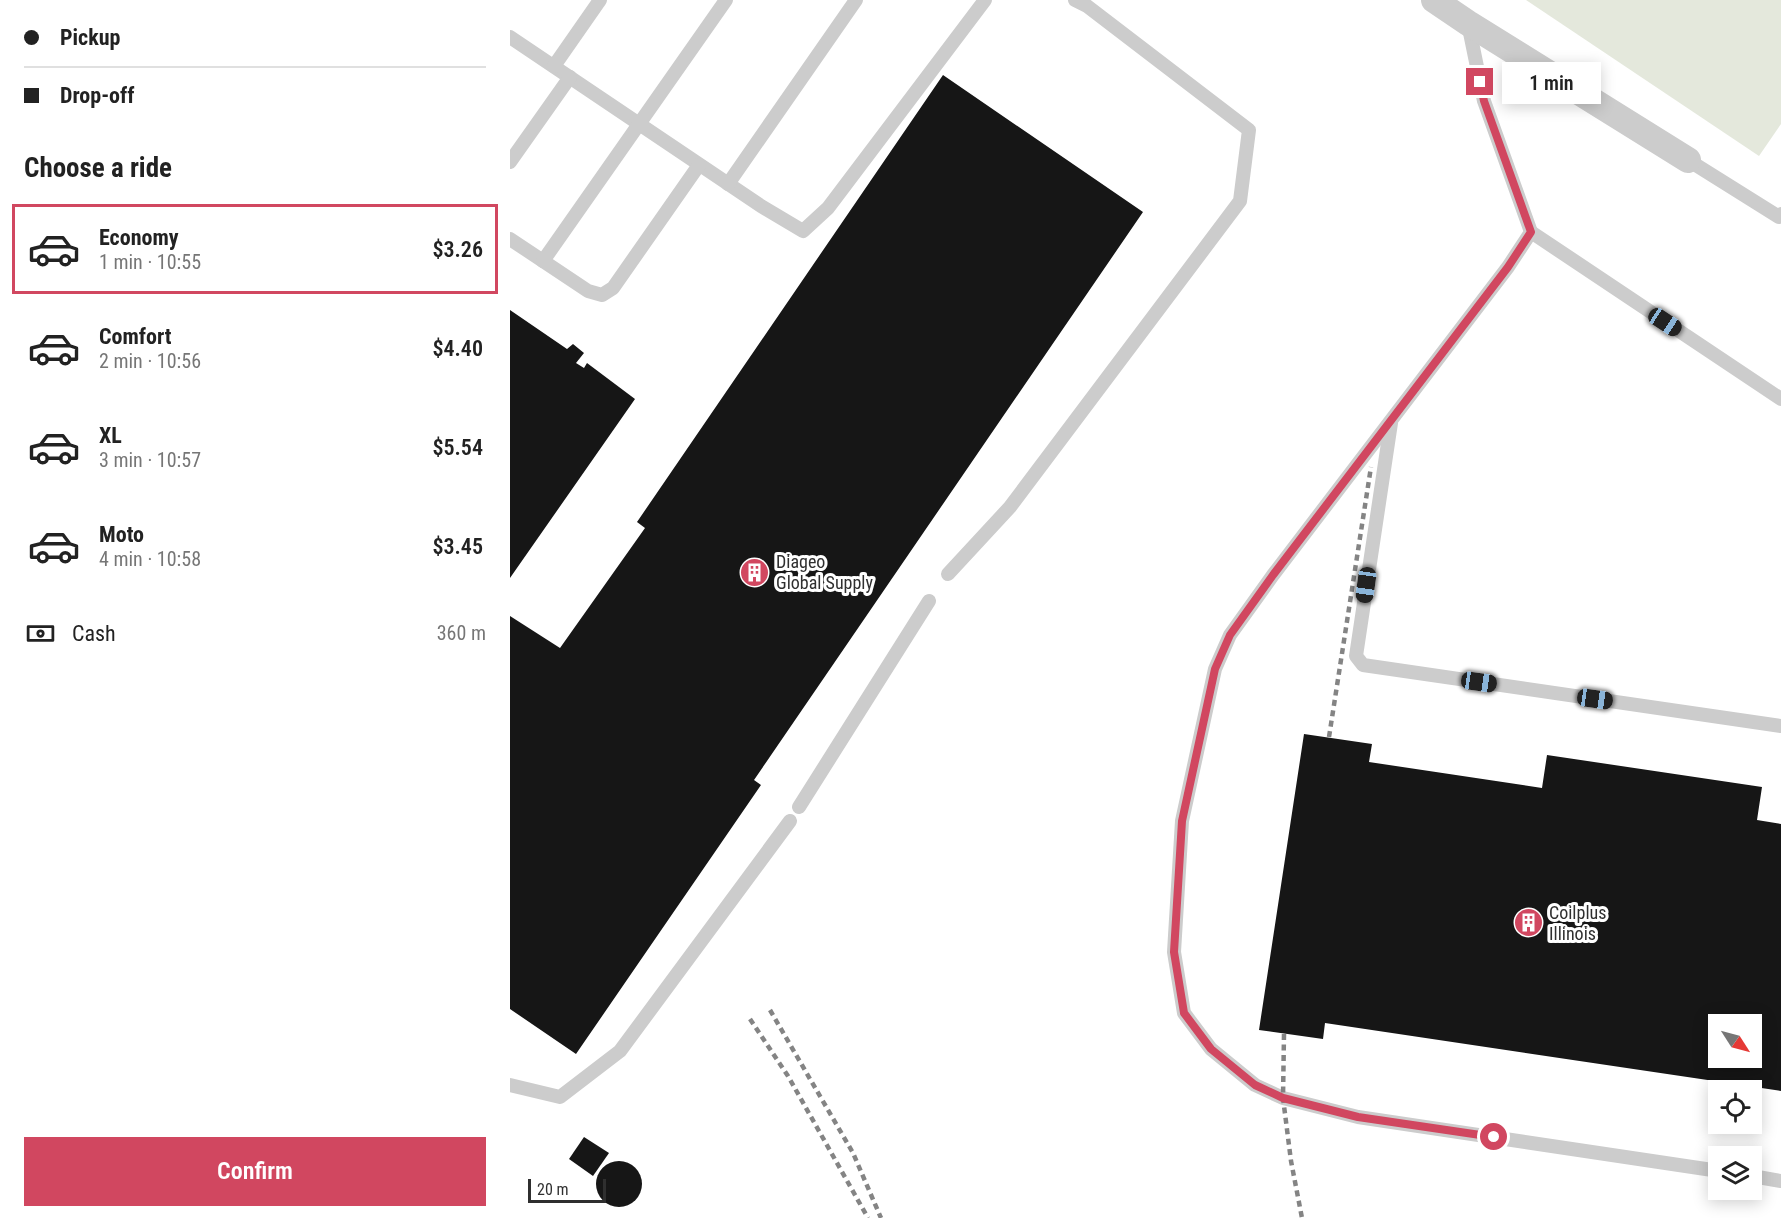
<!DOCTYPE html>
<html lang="en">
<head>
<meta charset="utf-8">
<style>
	:root { --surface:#fff; --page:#f6f6f6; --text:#222; --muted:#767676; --line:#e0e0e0; --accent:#d14760 }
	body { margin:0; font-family:"Roboto Condensed",sans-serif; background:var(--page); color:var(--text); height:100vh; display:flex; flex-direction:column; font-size:22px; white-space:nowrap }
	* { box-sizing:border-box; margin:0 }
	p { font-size:20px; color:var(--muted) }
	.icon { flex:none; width:33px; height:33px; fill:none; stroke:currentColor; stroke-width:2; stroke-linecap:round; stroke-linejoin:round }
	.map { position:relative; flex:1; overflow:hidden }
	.details { display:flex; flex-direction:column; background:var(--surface); width:510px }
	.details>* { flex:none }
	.banner { display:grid; align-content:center; height:132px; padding:0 24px; background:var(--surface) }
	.needle { width:39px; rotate:126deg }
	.controls { position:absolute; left:1198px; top:1014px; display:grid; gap:12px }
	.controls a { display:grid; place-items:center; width:54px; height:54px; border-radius:0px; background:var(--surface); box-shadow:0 3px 15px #0003; font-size:30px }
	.scale { position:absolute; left:18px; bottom:15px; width:78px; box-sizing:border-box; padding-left:6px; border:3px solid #2f2f2f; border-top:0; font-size:16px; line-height:21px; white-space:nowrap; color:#2f2f2f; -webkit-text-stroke:4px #fff; paint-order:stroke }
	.end { position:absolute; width:27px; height:27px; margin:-14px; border:8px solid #d14760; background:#fff; box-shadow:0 0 0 3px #fff }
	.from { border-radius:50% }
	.bubble { position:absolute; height:42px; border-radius:0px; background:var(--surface); box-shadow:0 3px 15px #0003; font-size:20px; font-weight:600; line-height:42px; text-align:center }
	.car { position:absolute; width:18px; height:36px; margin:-18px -9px; border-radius:8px; box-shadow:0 0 4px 2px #0007; background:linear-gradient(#222 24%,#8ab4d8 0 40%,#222 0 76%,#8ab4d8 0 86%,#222 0) }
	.banner b { display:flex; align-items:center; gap:21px; height:57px; font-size:22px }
	.banner b+b { border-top:2px solid var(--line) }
	.banner i { width:15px; height:15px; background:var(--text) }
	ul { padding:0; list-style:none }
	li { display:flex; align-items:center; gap:18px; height:90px; margin:0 12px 9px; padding:0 12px; border:3px solid transparent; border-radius:0px }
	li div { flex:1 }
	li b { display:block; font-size:22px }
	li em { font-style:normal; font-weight:600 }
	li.active { border-color:var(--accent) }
	li>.icon { width:54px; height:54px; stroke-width:1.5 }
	h2 { padding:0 24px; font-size:27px; line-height:72px }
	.pay { display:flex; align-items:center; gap:15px; height:66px; padding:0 24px; font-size:22px }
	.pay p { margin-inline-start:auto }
	.primary-button { display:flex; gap:12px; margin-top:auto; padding:12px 24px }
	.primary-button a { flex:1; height:69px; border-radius:0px; background:var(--accent); color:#fff; font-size:24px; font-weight:600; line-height:69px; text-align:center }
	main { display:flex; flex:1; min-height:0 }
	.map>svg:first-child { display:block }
</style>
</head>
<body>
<main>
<section class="details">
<div class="banner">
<b><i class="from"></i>Pickup</b>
<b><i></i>Drop-off</b>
</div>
<h2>Choose a ride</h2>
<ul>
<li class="active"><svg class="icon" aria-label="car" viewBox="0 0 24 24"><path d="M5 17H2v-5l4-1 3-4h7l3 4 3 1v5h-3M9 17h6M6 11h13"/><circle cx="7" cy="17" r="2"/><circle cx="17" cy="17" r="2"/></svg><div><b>Economy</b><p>1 min · 10:55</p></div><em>$3.26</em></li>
<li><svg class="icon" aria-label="car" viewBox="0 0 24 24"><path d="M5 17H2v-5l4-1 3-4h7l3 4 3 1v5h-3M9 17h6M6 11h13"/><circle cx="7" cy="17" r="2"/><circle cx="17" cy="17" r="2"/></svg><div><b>Comfort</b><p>2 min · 10:56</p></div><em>$4.40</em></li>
<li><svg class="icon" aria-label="car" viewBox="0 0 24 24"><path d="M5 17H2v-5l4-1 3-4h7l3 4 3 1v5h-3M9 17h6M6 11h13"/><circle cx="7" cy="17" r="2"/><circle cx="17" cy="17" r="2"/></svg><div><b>XL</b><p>3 min · 10:57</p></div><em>$5.54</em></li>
<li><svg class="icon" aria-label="car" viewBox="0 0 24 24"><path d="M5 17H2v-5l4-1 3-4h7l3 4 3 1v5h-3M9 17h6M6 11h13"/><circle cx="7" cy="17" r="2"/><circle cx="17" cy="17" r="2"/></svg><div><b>Moto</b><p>4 min · 10:58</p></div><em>$3.45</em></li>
</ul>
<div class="pay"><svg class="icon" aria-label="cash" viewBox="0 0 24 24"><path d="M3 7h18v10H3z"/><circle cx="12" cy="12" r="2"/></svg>Cash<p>360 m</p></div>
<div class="primary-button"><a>Confirm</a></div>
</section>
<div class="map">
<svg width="1271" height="1218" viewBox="0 0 1271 1218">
	<rect width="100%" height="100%" fill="#fff"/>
	<path fill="#e4e8dc" d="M1016 0H1271V124L1249 156Z"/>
	<g fill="#161616" fill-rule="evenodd">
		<path d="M433 75 633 212 244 780 251 785 66 1054 0 1009V616L50 648 135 528 127 522Z"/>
		<path d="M0 310 57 349 63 344 74 353 66 363 74 368 77 363 125 399 0 578Z"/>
		<path d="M794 734 862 744 859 762 1032 788 1037 755 1252 787 1247 820 1271 824V1091L815 1023 813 1039 749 1030ZM1209 1024H1242V1058H1209Z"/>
		<path d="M74 1137 99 1153 83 1176 59 1159Z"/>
		<circle cx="109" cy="1184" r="23"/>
	</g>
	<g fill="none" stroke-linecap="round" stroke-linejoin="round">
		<g stroke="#ccc" stroke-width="14">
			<path d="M958 23 974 101 1021 232 998 267 763 575 720 635 705 669 672 821 664 952 674 1013 701 1049 745 1085 773 1098 848 1117 1209 1171"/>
			<path d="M0 37 251 206 293 231 318 208 475 0"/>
			<path d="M44 66 90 0"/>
			<path d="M1178 160 1269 217 1271 214"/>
			<path d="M0 162 60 77"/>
			<path d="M218 184 346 0"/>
			<path d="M1021 232 1271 399"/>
			<path d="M0 239 78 291 92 295 103 288 189 165"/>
			<path d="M33 261 216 0"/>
			<path d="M881 423 846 656 853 665 1271 726"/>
			<path d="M438 574 500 507 730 201 739 130 577 6 565 0"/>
			<path d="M289 807 419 601"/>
			<path d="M0 1085 50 1097 110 1051 280 821"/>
			<path d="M1242 1176 1271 1181"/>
		</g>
		<path stroke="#ccc" stroke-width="26" d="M924 0 958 23 1178 160"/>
		<g stroke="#848484" stroke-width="4.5" stroke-dasharray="6 4.5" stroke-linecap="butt">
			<path d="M819 737 861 467"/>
			<path d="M260 1010 343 1153 371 1218"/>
			<path d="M240 1019 278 1076 358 1218"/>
			<path d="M774 1034 773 1098 781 1161 792 1218"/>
		</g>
	</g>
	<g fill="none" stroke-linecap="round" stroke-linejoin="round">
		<path stroke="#d14760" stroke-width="8" d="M970 82 974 101 1021 232 998 267 763 575 720 635 705 669 672 821 664 952 674 1013 701 1049 745 1085 773 1098 848 1117 984 1137"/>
	</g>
	<defs>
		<symbol id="building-disc" viewBox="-11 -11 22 22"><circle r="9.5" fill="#d14760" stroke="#fff"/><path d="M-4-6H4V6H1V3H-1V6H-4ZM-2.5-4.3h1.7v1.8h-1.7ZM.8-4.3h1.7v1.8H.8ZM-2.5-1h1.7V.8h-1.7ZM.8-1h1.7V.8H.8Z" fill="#fff"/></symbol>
	</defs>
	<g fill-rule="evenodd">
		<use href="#building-disc" x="228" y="556" width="33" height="33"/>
		<use href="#building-disc" x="1002" y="906" width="33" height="33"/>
	</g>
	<g text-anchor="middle" stroke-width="6" stroke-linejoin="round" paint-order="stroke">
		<g font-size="18" fill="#2f2f2f" stroke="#fff" text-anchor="start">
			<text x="266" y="568">Diageo<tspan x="266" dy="21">Global Supply</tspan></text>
			<text x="1039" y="919">Coilplus<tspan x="1039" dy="21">Illinois</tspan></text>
		</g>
	</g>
</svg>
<div class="controls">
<a><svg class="needle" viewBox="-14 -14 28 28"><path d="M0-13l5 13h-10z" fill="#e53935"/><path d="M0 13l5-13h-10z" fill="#767676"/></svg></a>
<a><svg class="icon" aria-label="locate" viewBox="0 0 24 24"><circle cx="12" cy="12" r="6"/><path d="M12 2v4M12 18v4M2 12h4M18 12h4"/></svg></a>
<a><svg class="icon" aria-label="layers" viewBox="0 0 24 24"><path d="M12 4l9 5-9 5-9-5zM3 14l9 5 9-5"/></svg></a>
</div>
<div class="scale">20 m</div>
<i class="end from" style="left:984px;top:1137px"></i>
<i class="end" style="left:970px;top:82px"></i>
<div class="bubble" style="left:992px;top:62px;width:99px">1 min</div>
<i class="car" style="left:1155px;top:322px;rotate:123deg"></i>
<i class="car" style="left:856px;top:585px;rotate:188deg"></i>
<i class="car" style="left:969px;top:682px;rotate:98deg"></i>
<i class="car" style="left:1085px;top:699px;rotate:98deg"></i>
</div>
</main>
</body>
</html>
